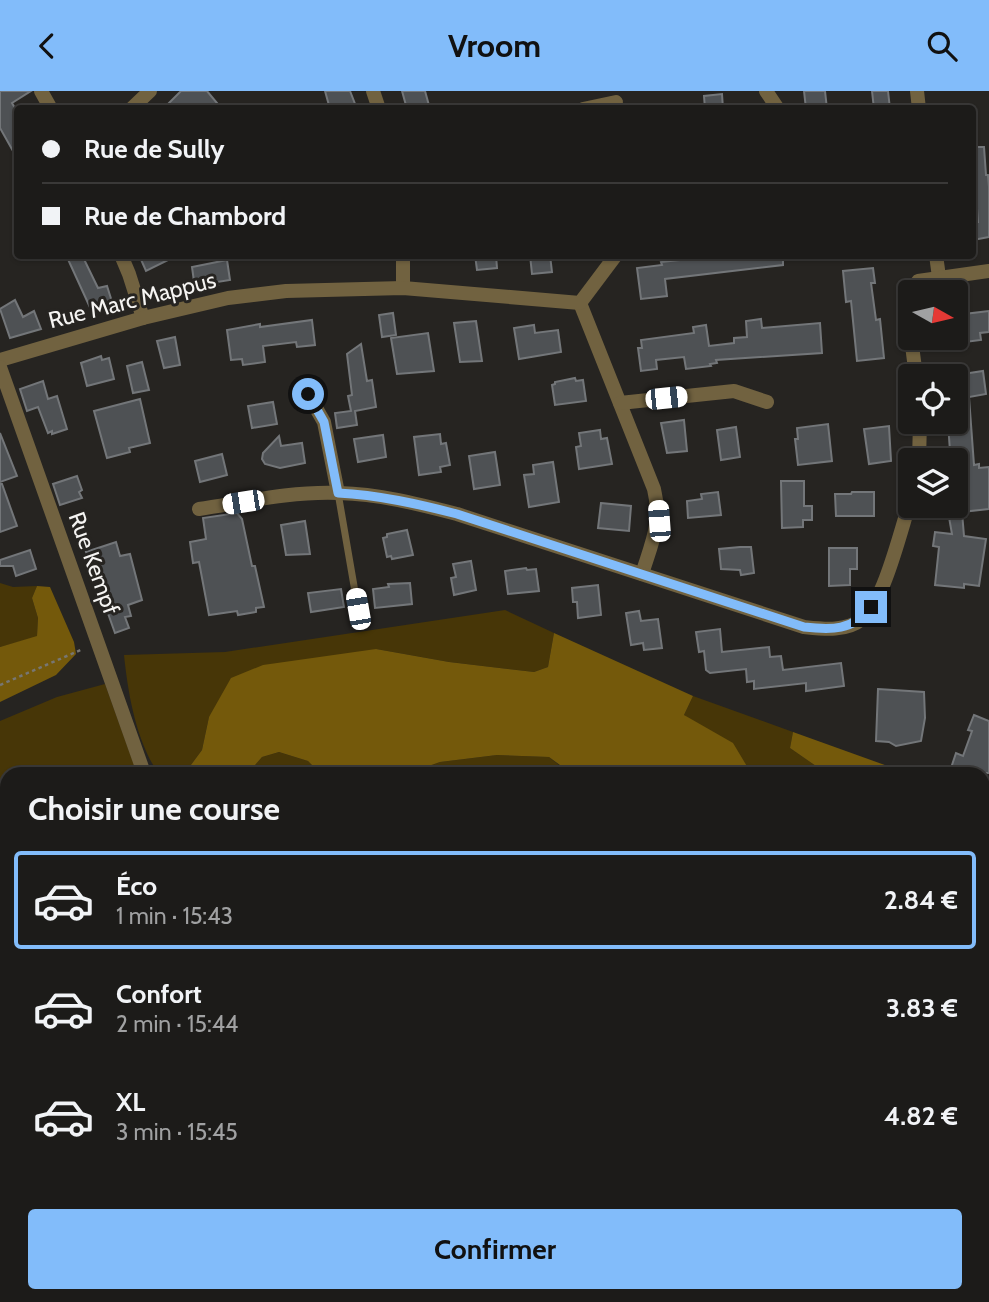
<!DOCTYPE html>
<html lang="fr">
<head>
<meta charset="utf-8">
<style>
	:root { --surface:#1c1b19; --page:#292826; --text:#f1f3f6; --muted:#a0a1a2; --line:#3a3938; --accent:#82bcfa }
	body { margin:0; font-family:Cabin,sans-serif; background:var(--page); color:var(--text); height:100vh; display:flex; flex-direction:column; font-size:26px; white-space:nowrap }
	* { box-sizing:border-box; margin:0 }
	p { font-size:23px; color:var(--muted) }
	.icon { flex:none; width:38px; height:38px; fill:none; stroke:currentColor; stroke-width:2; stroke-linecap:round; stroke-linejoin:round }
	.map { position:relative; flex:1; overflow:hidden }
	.side { position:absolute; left:0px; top:676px; width:990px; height:536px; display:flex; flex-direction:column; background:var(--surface); border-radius:21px 21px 0 0; box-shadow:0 2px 5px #0004,0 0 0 2px var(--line) }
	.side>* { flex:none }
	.guide { position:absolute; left:14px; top:14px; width:962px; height:154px; border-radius:7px; box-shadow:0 2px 5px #0004,0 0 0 2px var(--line); display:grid; align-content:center; height:154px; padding:0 28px; background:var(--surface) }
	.needle { width:46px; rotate:98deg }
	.fabs { position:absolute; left:898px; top:189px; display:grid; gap:14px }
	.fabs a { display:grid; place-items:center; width:70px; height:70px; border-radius:7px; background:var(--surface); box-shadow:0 2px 5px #0004,0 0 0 2px var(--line); font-size:35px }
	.end { position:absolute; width:32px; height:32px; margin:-16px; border:9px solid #82bcfa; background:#111; box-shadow:0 0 0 4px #111 }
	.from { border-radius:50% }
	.car { position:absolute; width:21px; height:42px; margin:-21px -10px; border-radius:9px; box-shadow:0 0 5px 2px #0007; background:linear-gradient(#fff 24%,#345 0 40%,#fff 0 76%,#345 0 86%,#fff 0) }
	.guide b { display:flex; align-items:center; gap:24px; height:66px; font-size:26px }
	.guide b+b { border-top:2px solid var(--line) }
	.guide i { width:18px; height:18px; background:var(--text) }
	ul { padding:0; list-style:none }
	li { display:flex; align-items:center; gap:21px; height:98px; margin:0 14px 10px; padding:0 14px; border:4px solid transparent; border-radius:7px }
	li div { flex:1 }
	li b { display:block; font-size:26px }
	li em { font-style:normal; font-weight:700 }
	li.active { border-color:var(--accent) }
	li>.icon { width:63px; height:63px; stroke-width:1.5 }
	h2 { padding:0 28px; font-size:32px; line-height:84px }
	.action { display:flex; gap:14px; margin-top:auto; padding:14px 28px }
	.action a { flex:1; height:80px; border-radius:7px; background:var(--accent); color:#111; font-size:28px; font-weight:700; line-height:80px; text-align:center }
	header { display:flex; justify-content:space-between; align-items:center; height:91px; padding:0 28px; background:var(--accent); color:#111; font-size:32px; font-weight:700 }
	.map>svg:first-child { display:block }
</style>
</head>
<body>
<header><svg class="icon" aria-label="back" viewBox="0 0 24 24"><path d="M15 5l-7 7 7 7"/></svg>Vroom<svg class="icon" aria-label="search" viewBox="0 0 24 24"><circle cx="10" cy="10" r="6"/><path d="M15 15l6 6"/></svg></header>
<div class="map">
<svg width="989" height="1211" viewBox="0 0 989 1211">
	<rect width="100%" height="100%" fill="#262421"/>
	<g fill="#473607">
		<path d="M0 492 13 496 37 495 32 507 38 527 37 546 0 556Z"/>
		<path d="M505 519 554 542 548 576 534 581 449 571 376 558 209 626 202 659 185 682H158C136 649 128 603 124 564L225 561Z"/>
		<path d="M105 593 137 682H7V867L0 846V630L57 606Z"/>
		<path d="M693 605 793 641 790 657 826 682H751V681L684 624Z"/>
		<path d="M279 661 308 670 320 682H248L262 666Z"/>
		<path d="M497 664 549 666 564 678V682H409L440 671Z"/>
		<path d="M984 857 989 860V1126L984 1131Z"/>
		<path d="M984 1135 989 1144V1211H958L953 1204 910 1205 875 1211H544L543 1204H984Z"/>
		<path d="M124 1204H521V1211H127Z"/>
	</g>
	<g fill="#74590b">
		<path d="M37 495 50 496 74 551 76 563 56 584 0 611V556L37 545 38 527 32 507Z"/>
		<path d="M554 542 693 605 684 624 733 652 751 682H564V677L549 666 497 664 440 671 409 682H320L308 670 279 661 262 666 248 682H185L202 659 209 626 231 587 263 574 376 558 449 571 534 581 548 576Z"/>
		<path d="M793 641 907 682H826L790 657Z"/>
		<path d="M984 711 989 713V860L984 857Z"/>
		<path d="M0 849 7 869V1204H128L130 1211H0Z"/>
		<path d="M953 1204 958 1211H875L910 1205Z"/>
	</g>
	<g fill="#4e5154" stroke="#737679" stroke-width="2">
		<path d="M0 0H31L12 12 18 22V69L0 37Z"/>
		<path d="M181 0H207L222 18H163Z"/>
		<path d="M325 0H350L357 18H330Z"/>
		<path d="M402 0H425L430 18H407Z"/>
		<path d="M804 0H825L827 18H806Z"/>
		<path d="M872 0H888L890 18H874Z"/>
		<path d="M722 3 723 18H705L704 5Z"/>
		<path d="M973 56H984L986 84H988L989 96V146L973 149V131H978L976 104H973Z"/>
		<path d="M66 164H82L98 197 107 195 114 217 93 223Z"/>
		<path d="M139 164H178L146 180Z"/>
		<path d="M475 164H496L497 177 477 179Z"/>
		<path d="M530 164H550L552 181 532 183Z"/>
		<path d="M698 164H783V174L665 188 667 205 641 208 637 177 662 174 661 171 698 167Z"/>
		<path d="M227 169 230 189 217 191 218 194 195 198 192 176Z"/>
		<path d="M873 177 875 192H871L876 229 880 228 884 267 857 270 851 210 846 211 843 180Z"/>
		<path d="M15 209 23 226 34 220 41 238 10 247 0 218Z"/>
		<path d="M989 220V241L980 242 981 249 956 252V224Z"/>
		<path d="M393 222 396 244 382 246 379 224Z"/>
		<path d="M761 228 762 237 820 232 822 262 716 269 717 272 710 273 711 275 686 278 684 266 656 269 657 278 641 280 638 257H642L641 249 694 242 693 236 706 234 709 255 734 252V247L747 246 746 230Z"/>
		<path d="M312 229 315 254 297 256 296 251 263 255 265 271 243 274 242 268 231 269 227 239 260 233V236Z"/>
		<path d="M476 230 482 270 460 271 454 232Z"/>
		<path d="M534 234 535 242 558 239 561 261 519 268 514 237Z"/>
		<path d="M428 242 434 280 397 283 391 247Z"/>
		<path d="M175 246 180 274 164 277 157 250Z"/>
		<path d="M361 253 367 290 372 289 376 316 355 320 357 334 337 337 335 322 351 320 348 305 352 304 347 263Z"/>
		<path d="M101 265 102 269 109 267 114 288 87 295 81 272Z"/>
		<path d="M142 271 149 299 133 302 127 275Z"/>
		<path d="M983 280 986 303 969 306 974 374 979 373V377L989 376V418L962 421 964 445 986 448 979 495 964 493V497L935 494 939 456 933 455 935 441 952 443 947 415H956V359L950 360 948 332 956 331V284Z"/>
		<path d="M575 287 576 290 583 289 586 310 555 314 552 294 555 293V291Z"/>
		<path d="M43 290 48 308 57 305 67 338 52 343V340L48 342 38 316 27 320 20 298Z"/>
		<path d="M140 308 150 352 129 357 130 361 107 367 94 320Z"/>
		<path d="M273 311 277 333 252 337 248 315Z"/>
		<path d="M684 329 687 360 667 362 661 332Z"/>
		<path d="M828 333 832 370 798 374 795 348H798L797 337Z"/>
		<path d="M889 335 891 370 869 373 864 338Z"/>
		<path d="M736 336 740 366 721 369 717 339Z"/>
		<path d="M600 339 601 348 607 347 612 373 579 378 576 356 581 355 579 342Z"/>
		<path d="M0 342 17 385 0 391Z"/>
		<path d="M440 343 441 353 446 352 450 374 440 376 441 381 419 384 414 346Z"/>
		<path d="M383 344 386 366 358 371 354 348Z"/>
		<path d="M279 345 281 355 302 352 305 372 280 377 265 373 262 368 263 362Z"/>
		<path d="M495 361 500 394 474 398 469 365Z"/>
		<path d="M222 363 227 384 200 391 195 370Z"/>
		<path d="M553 371 559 411 529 416 524 384 534 383 533 374Z"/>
		<path d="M77 385 82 399 79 401 82 407 60 414 53 393Z"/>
		<path d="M781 390H804V415H812V429H803V436L782 437Z"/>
		<path d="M0 393H2L17 435 0 441Z"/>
		<path d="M718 401 721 424 688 427 687 410 702 408 701 403Z"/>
		<path d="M852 401H874V425H836L835 403H851Z"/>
		<path d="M601 412 631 415 629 440 598 437Z"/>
		<path d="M237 422 242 428 252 475H255L264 516 256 517V521L238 524 237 520 209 524 199 471 193 472 190 451 206 448 203 427Z"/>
		<path d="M305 430 310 463 286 464 281 434Z"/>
		<path d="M407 439 413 464 392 468 391 465 387 466 383 447 387 446V443Z"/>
		<path d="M116 451 120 465 130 463 142 509 128 514 131 525 125 526 129 537 115 542 86 461Z"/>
		<path d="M740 456H751L754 482 741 484 740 479 721 478 719 458Z"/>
		<path d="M829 457H857V478H850V494L829 495Z"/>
		<path d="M30 459 36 478 16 485 13 475H0V469Z"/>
		<path d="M471 470 476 499 454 504 451 487 456 486 453 473Z"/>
		<path d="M526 477 527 479 536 478 539 500 508 503 505 480Z"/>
		<path d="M410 492 412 513 375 517 373 498 389 496 388 493Z"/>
		<path d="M598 494 601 524 578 527 577 511H573L572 497Z"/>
		<path d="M341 498 344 516 311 521 308 502Z"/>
		<path d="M639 520 641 530 658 528 662 557 644 559 643 552 631 554 626 522Z"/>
		<path d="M720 538 722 561 769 556 770 566 781 565 783 579 841 572 844 595 806 600V592L754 598V590L747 591 746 578 710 582 706 579 704 560 699 561 696 541Z"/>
		<path d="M878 598 924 601 925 627 921 650 896 655 889 651 876 650Z"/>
		<path d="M974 624 989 630V682H967L951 677 956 662 963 665 972 640 968 639Z"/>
	</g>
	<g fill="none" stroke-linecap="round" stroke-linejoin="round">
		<g stroke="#777673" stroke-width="2.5" stroke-dasharray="3.5 3.5" stroke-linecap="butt">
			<path d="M0 594 83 558"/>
			<path d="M984 1201 989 1198"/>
			<path d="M964 1211 977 1204"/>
		</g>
		<path stroke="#716240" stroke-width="7" d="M338 402 358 518"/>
		<g stroke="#716240" stroke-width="14">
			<path d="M41 0 51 18"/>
			<path d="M373 0 379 18"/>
			<path d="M766 0 778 18"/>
			<path d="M917 0 919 18"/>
			<path d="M131 18 150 0"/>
			<path d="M583 18 616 11"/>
			<path d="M121 164 129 183 143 227"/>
			<path d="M403 164V197"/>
			<path d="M936 164 939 186"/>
			<path d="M912 201 918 190 989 180"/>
			<path d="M910 206 906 214 910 242"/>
			<path d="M580 212 654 398C662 432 652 451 642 483"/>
			<path d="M911 247 916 285"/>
			<path d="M0 269 143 227 228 207 286 200 403 197 580 212 616 164"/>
			<path d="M0 276 144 682"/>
			<path d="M308 303 324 331 338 402"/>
			<path d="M620 312 734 300 767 311"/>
			<path d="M919 369 920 331"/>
			<path d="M199 418C245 411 292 400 339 402 380 403 418 413 457 423L804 536C823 538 846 541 862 528 884 511 901 438 910 411"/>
			<path d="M530 1204 531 1211"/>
		</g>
	</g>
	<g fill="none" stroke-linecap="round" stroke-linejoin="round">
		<path stroke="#82bcfa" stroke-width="9" d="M308 303 324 331 338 402C379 404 418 413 457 423L804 536C831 539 853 540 871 516"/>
	</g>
	<g text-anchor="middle" stroke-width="6" stroke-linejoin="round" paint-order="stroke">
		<g font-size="23" fill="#f5f4f2" stroke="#262421">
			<text transform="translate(132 209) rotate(-14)" y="8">Rue Marc Mappus</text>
			<text transform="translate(94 472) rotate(70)" y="8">Rue Kempf</text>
		</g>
	</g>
</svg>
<div class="fabs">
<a><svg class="needle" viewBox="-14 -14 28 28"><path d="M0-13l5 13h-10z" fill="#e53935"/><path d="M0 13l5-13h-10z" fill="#a0a1a2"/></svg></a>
<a><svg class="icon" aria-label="locate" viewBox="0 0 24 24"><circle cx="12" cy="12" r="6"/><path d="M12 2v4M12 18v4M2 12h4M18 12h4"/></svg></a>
<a><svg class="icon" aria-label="layers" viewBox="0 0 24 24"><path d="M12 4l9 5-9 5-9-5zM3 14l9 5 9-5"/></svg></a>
</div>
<i class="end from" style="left:308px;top:303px"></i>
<i class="end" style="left:871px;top:516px"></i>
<i class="car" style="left:666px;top:307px;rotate:84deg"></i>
<i class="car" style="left:243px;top:411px;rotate:261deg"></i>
<i class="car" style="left:659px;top:430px;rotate:356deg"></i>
<i class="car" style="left:358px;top:518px;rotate:350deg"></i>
<div class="guide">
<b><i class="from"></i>Rue de Sully</b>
<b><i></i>Rue de Chambord</b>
</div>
<section class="side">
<h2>Choisir une course</h2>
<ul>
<li class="active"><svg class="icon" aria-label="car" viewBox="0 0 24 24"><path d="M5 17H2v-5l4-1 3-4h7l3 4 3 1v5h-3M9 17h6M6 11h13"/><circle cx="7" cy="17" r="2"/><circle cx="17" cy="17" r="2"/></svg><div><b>Éco</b><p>1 min · 15:43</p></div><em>2.84 €</em></li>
<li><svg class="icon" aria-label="car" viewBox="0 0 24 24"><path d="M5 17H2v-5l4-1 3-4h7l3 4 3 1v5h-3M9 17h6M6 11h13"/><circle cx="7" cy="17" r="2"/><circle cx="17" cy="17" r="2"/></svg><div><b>Confort</b><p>2 min · 15:44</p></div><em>3.83 €</em></li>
<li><svg class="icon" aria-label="car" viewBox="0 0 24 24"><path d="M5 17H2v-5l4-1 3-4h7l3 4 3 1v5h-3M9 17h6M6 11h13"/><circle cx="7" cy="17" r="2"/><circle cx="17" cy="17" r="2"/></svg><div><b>XL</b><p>3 min · 15:45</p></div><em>4.82 €</em></li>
</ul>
<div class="action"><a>Confirmer</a></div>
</section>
</div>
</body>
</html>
